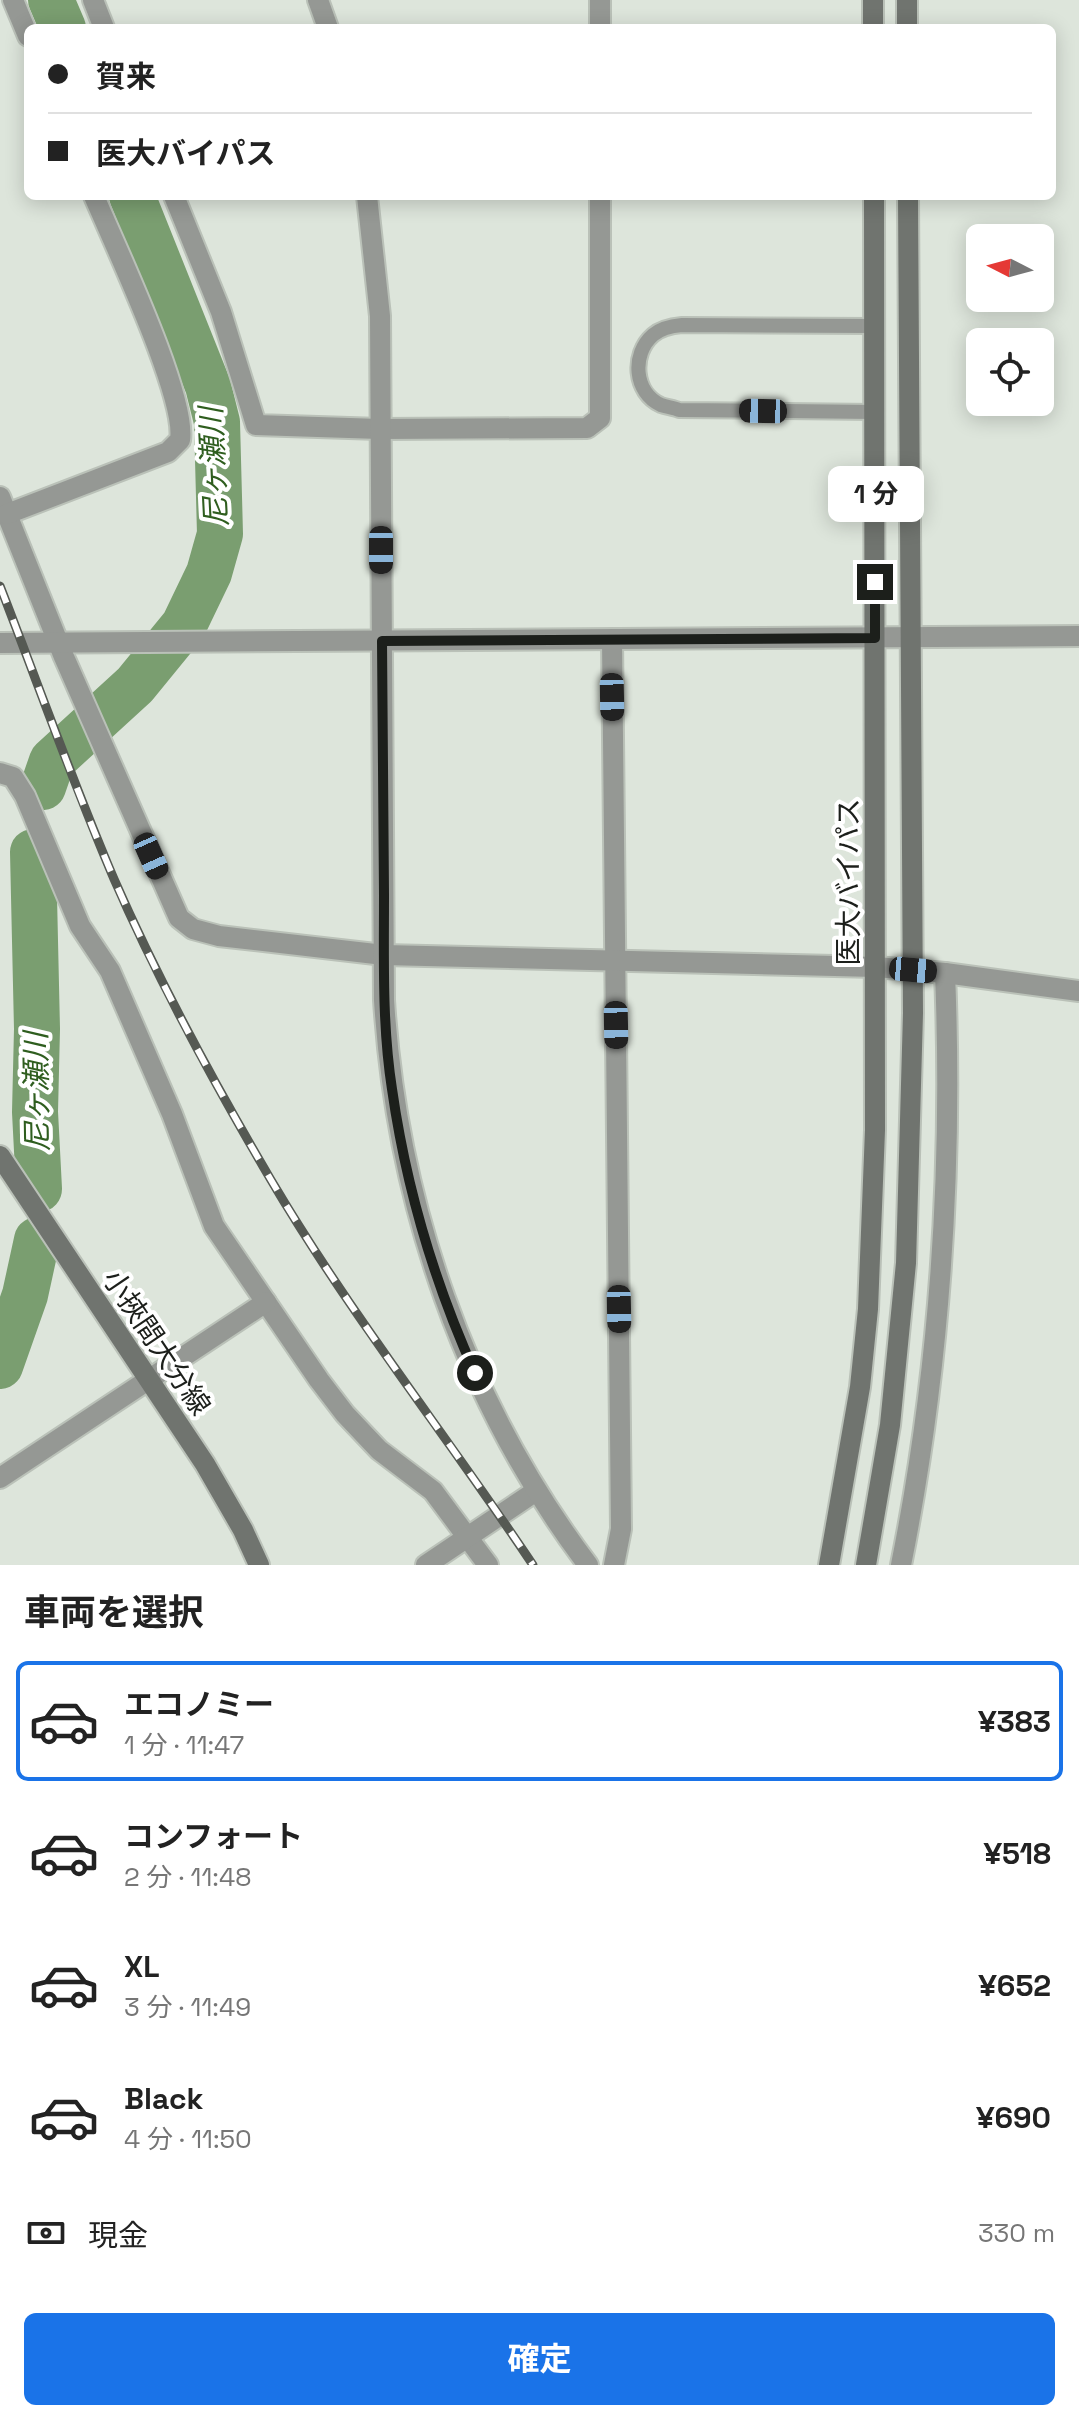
<!DOCTYPE html>
<html lang="ja">
<head>
<meta charset="utf-8">
<style>
	:root { --surface:#fff; --page:#f2f2f2; --text:#222; --muted:#767676; --line:#e0e0e0; --accent:#1a73e8 }
	body { margin:0; font-family:"Space Grotesk","Noto Sans JP",sans-serif; background:var(--page); color:var(--text); height:100vh; display:flex; flex-direction:column; font-size:30px; white-space:nowrap }
	* { box-sizing:border-box; margin:0 }
	p { font-size:26px; color:var(--muted) }
	.icon { flex:none; width:44px; height:44px; fill:none; stroke:currentColor; stroke-width:2; stroke-linecap:round; stroke-linejoin:round }
	.map { position:relative; height:1565px; overflow:hidden }
	.side { display:flex; flex-direction:column; background:var(--surface); flex:1 }
	.side>* { flex:none }
	.top-card { position:absolute; left:24px; top:24px; width:1032px; height:176px; border-radius:12px; box-shadow:0 4px 20px #0003; display:grid; align-content:center; height:176px; padding:0 24px; background:var(--surface) }
	.needle { width:52px; rotate:276deg }
	.buttons { position:absolute; left:966px; top:224px; display:grid; gap:16px }
	.buttons a { display:grid; place-items:center; width:88px; height:88px; border-radius:12px; background:var(--surface); box-shadow:0 4px 20px #0003; font-size:40px }
	.end { position:absolute; width:36px; height:36px; margin:-18px; border:10px solid #1c1f1b; background:#fff; box-shadow:0 0 0 4px #fff }
	.from { border-radius:50% }
	.bubble { position:absolute; height:56px; border-radius:12px; background:var(--surface); box-shadow:0 4px 20px #0003; font-size:26px; font-weight:700; line-height:56px; text-align:center }
	.car { position:absolute; width:24px; height:48px; margin:-24px -12px; border-radius:10px; box-shadow:0 0 6px 2px #0007; background:linear-gradient(#222 24%,#8ab4d8 0 40%,#222 0 76%,#8ab4d8 0 86%,#222 0) }
	.top-card b { display:flex; align-items:center; gap:28px; height:76px; font-size:30px }
	.top-card b+b { border-top:2px solid var(--line) }
	.top-card i { width:20px; height:20px; background:var(--text) }
	ul { padding:0; list-style:none }
	li { display:flex; align-items:center; gap:24px; height:120px; margin:0 16px 12px; padding:0 8px; border:4px solid transparent; border-radius:12px }
	li div { flex:1 }
	li b { display:block; font-size:30px }
	li em { font-style:normal; font-weight:700 }
	li.active { border-color:var(--accent) }
	li>.icon { width:72px; height:72px; stroke-width:1.5 }
	h2 { padding:0 24px; font-size:36px; line-height:96px }
	.pay { display:flex; align-items:center; gap:20px; height:88px; padding:0 24px; font-size:30px }
	.pay p { margin-inline-start:auto }
	.button { display:flex; gap:16px; margin-top:auto; padding:16px 24px }
	.button a { flex:1; height:92px; border-radius:12px; background:var(--accent); color:#fff; font-size:32px; font-weight:700; line-height:92px; text-align:center }
	.map>svg:first-child { display:block }
</style>
</head>
<body>
<div class="map">
<svg width="1079" height="1565" viewBox="0 0 1079 1565">
	<rect width="100%" height="100%" fill="#dde5db"/>
	<g fill="none" stroke-linecap="round" stroke-linejoin="round">
		<g stroke="#7a9e70" stroke-width="46">
			<path d="M51 0 63 28"/>
			<path d="M43 787 52 761 135 685 184 625 209 573 220 534 217 422 208 386 132 196"/>
			<path d="M33 852 37 1029 35 1112 39 1189"/>
			<path d="M0 1366 25 1295 37 1240"/>
		</g>
		<defs>
			<path id="service" d="M874 326 682 325C671 326 661 328 653 335 631 354 634 393 661 405 667 407 674 408 679 410L875 412"/>
			<g id="minor">
				<path d="M13 0 28 36"/>
				<path d="M93 0 104 28"/>
				<path d="M600 28V0"/>
				<path d="M174 196 221 312 256 425 380 429 587 428 600 418V196"/>
				<path d="M0 497 64 657 179 918 193 929 219 936 384 955"/>
				<path d="M7 514 168 452 180 440C187 397 114 244 94 196"/>
				<path d="M612 639 621 1529 614 1565"/>
				<path d="M0 773 13 777 25 796 80 926 110 971 172 1114 214 1226 319 1380 345 1414 379 1450 433 1491 488 1565"/>
				<path d="M0 1478 266 1302"/>
				<path d="M426 1565 536 1491"/>
				<path d="M901 1565C940 1370 953 1171 945 973"/>
			</g>
			<g id="tertiary">
				<path d="M318 0 328 28"/>
				<path d="M367 196 380 316 384 1000C397 1204 465 1402 588 1565"/>
				<path d="M0 643 1079 636"/>
				<path d="M384 955 876 967 945 973 1079 991"/>
			</g>
			<g id="secondary">
				<path d="M873 0V28"/>
				<path d="M907 0V28"/>
				<path d="M0 1156 205 1464 243 1530 259 1565"/>
				<path d="M829 1565 860 1387 868 1309 875 1130 874 196"/>
				<path d="M866 1565 890 1425 906 1263 913 1013 908 196"/>
			</g>
		</defs>
		<use href="#service" stroke="#bac1b8" stroke-width="18"/>
		<use href="#minor" stroke="#bac1b8" stroke-width="24"/>
		<use href="#tertiary" stroke="#bac1b8" stroke-width="24"/>
		<use href="#secondary" stroke="#bac1b8" stroke-width="24"/>
		<use href="#service" stroke="#959894" stroke-width="14"/>
		<use href="#minor" stroke="#959894" stroke-width="20"/>
		<use href="#tertiary" stroke="#959894" stroke-width="20"/>
		<use href="#secondary" stroke="#70746f" stroke-width="20"/>
		<defs>
			<path id="rail" d="M0 586C38 684 73 783 114 879 159 982 214 1083 271 1180 350 1314 447 1436 533 1565"/>
		</defs>
		<use href="#rail" stroke="#555953" stroke-width="9"/>
		<use href="#rail" stroke="#fff" stroke-width="6" stroke-dasharray="18" stroke-linecap="butt"/>
	</g>
	<g fill="none" stroke-linecap="round" stroke-linejoin="round">
		<path stroke="#1c1f1b" stroke-width="10" d="M475 1373C434 1282 406 1187 392 1089 382 1025 384 960 384 895 383 810 382 725 382 641L875 638V582"/>
	</g>
	<g text-anchor="middle" stroke-width="8" stroke-linejoin="round" paint-order="stroke">
		<g font-size="28" fill="#1c1f1b" stroke="#fff">
			<text transform="translate(848 882) rotate(-90)" y="10">医大バイパス</text>
			<text transform="translate(157 1342) rotate(56)" y="10">小挾間大分線</text>
		</g>
		<g font-size="30" font-style="italic" fill="#2f5e1f" stroke="#fff">
			<text transform="translate(214 467) rotate(-93)" y="10">尼ヶ瀬川</text>
			<text transform="translate(37 1092) rotate(-91)" y="10">尼ヶ瀬川</text>
		</g>
	</g>
</svg>
<div class="buttons">
<a><svg class="needle" viewBox="-14 -14 28 28"><path d="M0-13l5 13h-10z" fill="#e53935"/><path d="M0 13l5-13h-10z" fill="#767676"/></svg></a>
<a><svg class="icon" aria-label="locate" viewBox="0 0 24 24"><circle cx="12" cy="12" r="6"/><path d="M12 2v4M12 18v4M2 12h4M18 12h4"/></svg></a>
</div>
<i class="end from" style="left:475px;top:1373px"></i>
<i class="end" style="left:875px;top:582px"></i>
<div class="bubble" style="left:828px;top:466px;width:96px">1 分</div>
<i class="car" style="left:763px;top:411px;rotate:271deg"></i>
<i class="car" style="left:381px;top:550px;rotate:180deg"></i>
<i class="car" style="left:612px;top:697px;rotate:179deg"></i>
<i class="car" style="left:151px;top:856px;rotate:156deg"></i>
<i class="car" style="left:913px;top:970px;rotate:95deg"></i>
<i class="car" style="left:616px;top:1025px;rotate:179deg"></i>
<i class="car" style="left:619px;top:1309px;rotate:179deg"></i>
<div class="top-card">
<b><i class="from"></i>賀来</b>
<b><i></i>医大バイパス</b>
</div>
</div>
<section class="side">
<h2>車両を選択</h2>
<ul>
<li class="active"><svg class="icon" aria-label="car" viewBox="0 0 24 24"><path d="M5 17H2v-5l4-1 3-4h7l3 4 3 1v5h-3M9 17h6M6 11h13"/><circle cx="7" cy="17" r="2"/><circle cx="17" cy="17" r="2"/></svg><div><b>エコノミー</b><p>1 分 · 11:47</p></div><em>¥383</em></li>
<li><svg class="icon" aria-label="car" viewBox="0 0 24 24"><path d="M5 17H2v-5l4-1 3-4h7l3 4 3 1v5h-3M9 17h6M6 11h13"/><circle cx="7" cy="17" r="2"/><circle cx="17" cy="17" r="2"/></svg><div><b>コンフォート</b><p>2 分 · 11:48</p></div><em>¥518</em></li>
<li><svg class="icon" aria-label="car" viewBox="0 0 24 24"><path d="M5 17H2v-5l4-1 3-4h7l3 4 3 1v5h-3M9 17h6M6 11h13"/><circle cx="7" cy="17" r="2"/><circle cx="17" cy="17" r="2"/></svg><div><b>XL</b><p>3 分 · 11:49</p></div><em>¥652</em></li>
<li><svg class="icon" aria-label="car" viewBox="0 0 24 24"><path d="M5 17H2v-5l4-1 3-4h7l3 4 3 1v5h-3M9 17h6M6 11h13"/><circle cx="7" cy="17" r="2"/><circle cx="17" cy="17" r="2"/></svg><div><b>Black</b><p>4 分 · 11:50</p></div><em>¥690</em></li>
</ul>
<div class="pay"><svg class="icon" aria-label="cash" viewBox="0 0 24 24"><path d="M3 7h18v10H3z"/><circle cx="12" cy="12" r="2"/></svg>現金<p>330 m</p></div>
<div class="button"><a>確定</a></div>
</section>
</body>
</html>
